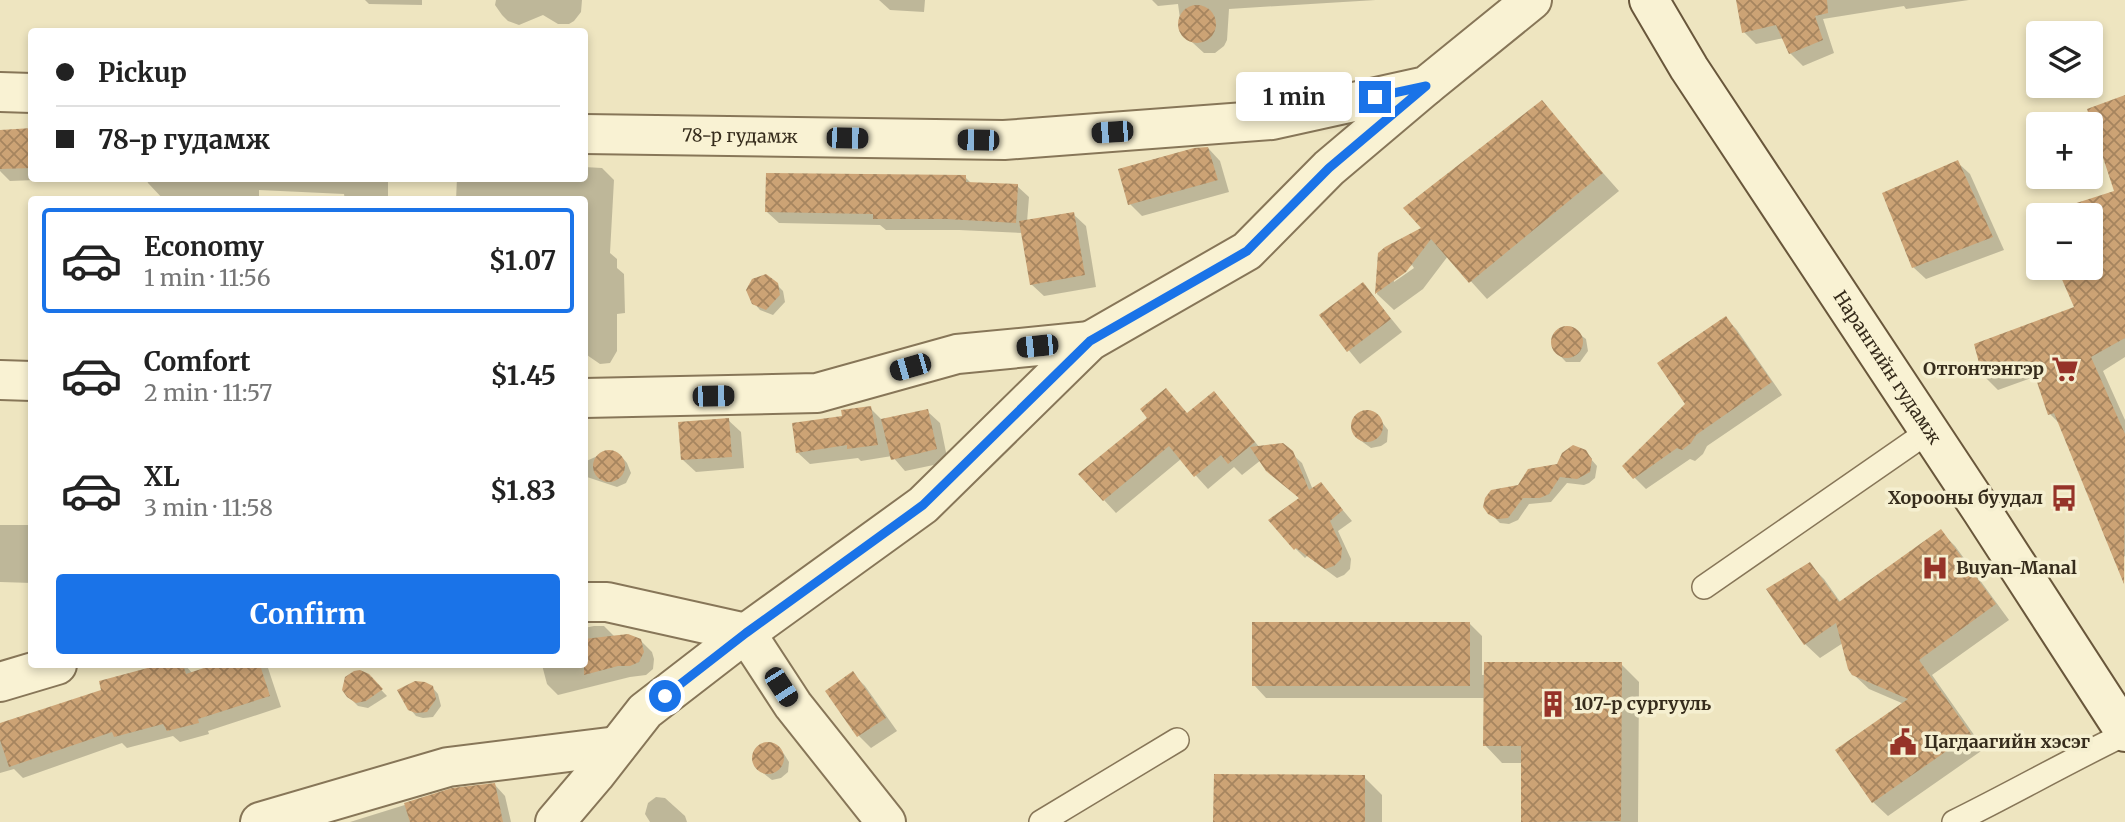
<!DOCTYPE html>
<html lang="en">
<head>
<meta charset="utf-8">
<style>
	:root { --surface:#fff; --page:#f6f6f6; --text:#222; --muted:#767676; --line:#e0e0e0; --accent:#1a73e8 }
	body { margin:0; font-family:Merriweather,serif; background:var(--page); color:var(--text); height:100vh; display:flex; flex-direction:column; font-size:26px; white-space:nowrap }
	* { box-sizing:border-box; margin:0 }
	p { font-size:23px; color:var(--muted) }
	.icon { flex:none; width:38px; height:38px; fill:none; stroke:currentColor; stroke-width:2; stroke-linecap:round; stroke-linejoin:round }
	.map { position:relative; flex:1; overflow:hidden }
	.drawer { position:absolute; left:28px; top:196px; width:560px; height:472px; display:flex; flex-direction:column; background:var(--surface); border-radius:7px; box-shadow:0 4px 10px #0003 }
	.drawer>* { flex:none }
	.guide { position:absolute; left:28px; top:28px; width:560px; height:154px; border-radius:7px; box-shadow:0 4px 10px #0003; display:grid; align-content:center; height:154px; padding:0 28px; background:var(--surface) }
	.controls { position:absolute; left:2026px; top:21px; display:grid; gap:14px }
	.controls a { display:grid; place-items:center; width:77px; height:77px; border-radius:7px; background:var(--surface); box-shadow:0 4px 10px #0003; font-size:35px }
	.end { position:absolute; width:32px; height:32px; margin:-16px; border:9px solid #1a73e8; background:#fff; box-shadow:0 0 0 4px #fff }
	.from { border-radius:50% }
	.bubble { position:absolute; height:49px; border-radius:7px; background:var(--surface); box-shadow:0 4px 10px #0003; font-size:23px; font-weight:700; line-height:49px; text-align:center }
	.car { position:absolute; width:21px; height:42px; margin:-21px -10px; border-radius:9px; box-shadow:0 0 5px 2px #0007; background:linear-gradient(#222 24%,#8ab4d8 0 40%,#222 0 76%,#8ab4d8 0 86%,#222 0) }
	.guide b { display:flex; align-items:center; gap:24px; height:66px; font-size:26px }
	.guide b+b { border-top:2px solid var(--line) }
	.guide i { width:18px; height:18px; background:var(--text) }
	ul { padding:12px 0 0; list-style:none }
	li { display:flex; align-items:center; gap:21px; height:105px; margin:0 14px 10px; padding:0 14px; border:4px solid transparent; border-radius:7px }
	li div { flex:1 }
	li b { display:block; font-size:26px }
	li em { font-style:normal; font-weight:700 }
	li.on { border-color:var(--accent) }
	li>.icon { width:63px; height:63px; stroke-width:1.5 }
	.button { display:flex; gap:14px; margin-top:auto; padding:14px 28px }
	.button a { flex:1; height:80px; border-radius:7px; background:var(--accent); color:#fff; font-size:28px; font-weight:700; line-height:80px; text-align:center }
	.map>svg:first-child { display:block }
</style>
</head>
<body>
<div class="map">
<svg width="2125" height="822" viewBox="0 0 2125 822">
	<defs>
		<pattern id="building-cross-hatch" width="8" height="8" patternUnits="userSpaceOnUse" patternTransform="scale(1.75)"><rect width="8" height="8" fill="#cca375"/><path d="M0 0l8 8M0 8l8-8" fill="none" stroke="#a6855f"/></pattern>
	</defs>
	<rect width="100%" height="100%" fill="#eee5c0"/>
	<g fill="#0003" fill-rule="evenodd">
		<path d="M365 0H422V5L369 4Z"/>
		<path d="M496 0H582L581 12 574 21 569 24H558L543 15 519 25 508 21 502 15 495 5Z"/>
		<path d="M879 0H925L924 12 890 10Z"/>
		<path d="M1152 0H1376L1229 9 1227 40 1224 46 1215 53H1204L1182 33 1178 4 1158 6Z"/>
		<path d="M1738 0H1969L1906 9 1904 6 1823 19 1834 53 1803 66 1790 53 1784 38 1756 44 1744 32Z"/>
		<path d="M2125 97V357L2103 371 2125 420V556L2123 557 2061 425 2050 414 2037 376 1998 390 1985 377 2076 308 2059 268H2091V215H2044L2116 192Z"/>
		<path d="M1541 103 1619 191 1487 299 1448 256 1423 289 1394 310 1377 294 1380 254 1423 228ZM1412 265 1414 268 1394 282V278Z"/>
		<path d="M32 130V178L61 179 10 181 0 171V132Z"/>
		<path d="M1208 148 1220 161 1229 192 1142 216 1130 204Z"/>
		<path d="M1957 162 1970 174 2004 250 1926 279 1913 267Z"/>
		<path d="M584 167 602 168 614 180 610 253 617 259V268L624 274 625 313 617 314V351L610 363 600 364 584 353V200H456L457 178H584Z"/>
		<path d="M965 177 972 184 1017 186 1029 197 1027 222 1073 214 1086 226 1096 287 1044 296 1031 284 1023 233 959 230H886L880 225 779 223 767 212Z"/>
		<path d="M146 178H388V197L387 200H345L344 194 259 190V200H164L148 183Z"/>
		<path d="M1363 284 1402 332 1360 364 1321 316Z"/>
		<path d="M777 285 783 291 785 302 773 315 760 310 754 303Z"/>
		<path d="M1726 318 1737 330 1782 395 1707 446 1703 454 1695 461 1690 459 1646 489 1634 477 1687 404Z"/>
		<path d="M1562 328 1572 329 1586 339 1588 351 1580 362H1566L1553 348V336Z"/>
		<path d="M1226 406 1260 448 1291 453 1302 463 1313 490 1321 484 1352 521 1338 531 1351 559 1350 569 1344 575 1337 578 1307 556 1305 558 1295 548 1300 499 1261 460 1242 475 1234 467 1208 489 1181 459 1116 513 1104 500 1188 415Z"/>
		<path d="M870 408 883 421 927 411 940 423 948 462 905 471 892 456 861 461 858 458 810 464 797 452 844 418Z"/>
		<path d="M1361 412 1375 413 1388 430 1387 442 1381 446 1371 448 1357 438 1351 425Z"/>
		<path d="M728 420 741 432 744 468 696 472 683 460Z"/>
		<path d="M609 451 621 456 627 463 631 473 626 483 617 487 584 476V462Z"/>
		<path d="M1585 452 1597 466 1595 478 1589 483 1584 485 1567 483 1551 502 1529 504 1518 520 1509 524 1500 523 1493 516 1519 486Z"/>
		<path d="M0 525H32V583L0 582Z"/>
		<path d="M1941 532 1955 546 2009 620 1932 675 1984 749 1888 816 1873 802 1904 704 1869 689 1853 674 1843 643 1820 658 1805 644 1809 564 1824 579 1841 603Z"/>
		<path d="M1470 624 1482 636V675L1621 664 1639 682 1638 822H1522V763H1502L1485 745V698H1266L1254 685Z"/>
		<path d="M594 626H604L616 638 640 640 652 652 654 659 653 669 646 675 630 677 558 695 547 684 542 665H584V628Z"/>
		<path d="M166 665H185L193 674 218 665H267L281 707 208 731 209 734 180 742 173 736 127 748 122 743 23 778 14 769 0 773V725L103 691Z"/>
		<path d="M853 674 865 686 897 731 871 748 858 735Z"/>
		<path d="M368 676 387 696 368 708 358 706 352 700Z"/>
		<path d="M432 687 438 694 441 706 433 717 423 718 416 716 410 709Z"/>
		<path d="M771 743 784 754 789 762 788 772 781 778 772 780 755 767 754 754 764 744Z"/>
		<path d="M1364 777 1382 795V822H1215Z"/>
		<path d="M495 785 505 796 511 822H350L453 790Z"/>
		<path d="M656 797 665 798 685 816 687 822H650L645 814 648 803Z"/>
	</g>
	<g fill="url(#building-cross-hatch)">
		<path d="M1736 0H1827L1828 13 1815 16 1823 40 1789 54 1776 25 1742 33Z"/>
		<circle cx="1197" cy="24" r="19"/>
		<path d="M2125 95V338L2091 357 2125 434 2124 584 2054 413 2048 415 2030 361 1983 378 1974 344 2074 307 2057 268H2091V215H2039L2114 191 2087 109Z"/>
		<path d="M1542 100 1603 173 1469 283 1431 239 1406 272 1375 294 1378 253 1385 247 1421 228 1403 208Z"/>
		<path d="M32 128V168L0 169V130Z"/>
		<path d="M1208 147 1218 180 1128 205 1118 169 1194 148Z"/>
		<path d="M1958 160 1993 237 1912 268 1882 193Z"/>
		<path d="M766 173 966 175V182L1018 184 1016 223 947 219H873V214L765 212Z"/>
		<path d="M1074 212 1085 275 1030 285 1019 221Z"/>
		<path d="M766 274 778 283 780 295 766 310 752 304 746 290 752 279Z"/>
		<path d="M1363 282 1391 319 1347 352 1319 315Z"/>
		<path d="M1726 316 1772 382 1696 435 1691 443 1682 450 1677 448 1633 479 1622 466 1685 404 1657 363Z"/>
		<circle cx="1567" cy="342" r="16"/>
		<path d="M1166 388 1187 413 1214 391 1255 442 1228 464 1221 455 1194 477 1169 446 1103 501 1078 474 1147 418 1140 409Z"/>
		<path d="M871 406 878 445 847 449V445L796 453 792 423 842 416 841 410Z"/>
		<path d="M928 409 937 449 891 460 881 419Z"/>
		<circle cx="1367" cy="426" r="16"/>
		<path d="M729 418 732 457 681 460 678 422Z"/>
		<path d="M1283 443 1293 451 1309 490 1321 482 1343 510 1330 521 1342 548 1341 559 1334 566 1325 569 1296 548 1294 550 1268 520 1299 498 1266 471 1250 447Z"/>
		<path d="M1573 445 1586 450 1589 455 1592 459 1590 472 1577 479 1560 477 1549 494 1540 498H1523L1508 518 1497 519 1488 514 1483 507 1485 498 1491 490 1518 485 1528 469 1557 464 1562 453Z"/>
		<circle cx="609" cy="466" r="16"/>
		<path d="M1941 529 1996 604 1919 660 1971 734 1872 803 1835 750 1908 699 1852 675 1848 669 1836 623 1804 645 1766 589 1810 562 1839 602Z"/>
		<rect x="1252" y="622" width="218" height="64"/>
		<path d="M628 634 641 639 644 652 639 662 630 666H618L584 675V639Z"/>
		<path d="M1484 662H1622L1621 821 1521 822V746H1483Z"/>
		<path d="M159 665H183L186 674 213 665H260L270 696 198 719 199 723 167 731 163 724 114 737 112 732 9 767 0 740V723L101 690 99 681Z"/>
		<path d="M360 670 369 674 383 689 366 701 356 703 347 697 342 690 345 677 354 671Z"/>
		<path d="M853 671 886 718 857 737 825 691Z"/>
		<path d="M415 681 425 682 433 686 436 699 427 712 416 713 408 710 397 690Z"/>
		<circle cx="768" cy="758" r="16"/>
		<path d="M1214 774 1365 775V822H1213Z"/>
		<path d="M495 783 503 822H410L404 803 452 788Z"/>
	</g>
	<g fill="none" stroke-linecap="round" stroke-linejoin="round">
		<defs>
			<g id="service">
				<path d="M1704 587 1929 431"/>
				<path d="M1041 822 1177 740"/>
				<path d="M1954 822C2011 794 2067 762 2125 734"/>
			</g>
			<g id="minor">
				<path d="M0 92 32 93"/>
				<path id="s1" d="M584 134 1004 140 1272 120 1426 86 1532 0"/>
				<path d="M0 380 32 381"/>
				<path d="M584 398 817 393 957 354 1090 341"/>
				<path d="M584 602H607L746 633 793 705 886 822"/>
				<path d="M0 682 57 665"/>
				<path d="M260 822 448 767 617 746"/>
				<path d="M555 822 595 775 645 711 746 633 923 505 1090 341 1247 251 1329 168 1426 86"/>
			</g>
			<g id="secondary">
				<path id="s2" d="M1649 0 1689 68 1982 511 2125 732"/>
			</g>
		</defs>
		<use href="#service" stroke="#877658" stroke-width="26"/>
		<use href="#minor" stroke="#877658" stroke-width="42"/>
		<use href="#secondary" stroke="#69573b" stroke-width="42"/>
		<use href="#service" stroke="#f9f2d3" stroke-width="23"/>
		<use href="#minor" stroke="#f9f2d3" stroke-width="38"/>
		<use href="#secondary" stroke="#f9f2d3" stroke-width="38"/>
	</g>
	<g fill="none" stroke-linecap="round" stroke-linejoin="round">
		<path stroke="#1a73e8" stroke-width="9" d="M665 696 746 633 923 505 1090 341 1247 251 1329 168 1426 86 1375 97"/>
	</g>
	<defs>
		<symbol id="supermarket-bare" viewBox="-9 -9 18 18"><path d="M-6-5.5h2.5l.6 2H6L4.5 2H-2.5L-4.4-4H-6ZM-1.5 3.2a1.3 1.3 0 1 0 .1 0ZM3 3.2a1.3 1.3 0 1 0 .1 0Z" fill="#963328" stroke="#f5efd0" stroke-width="2.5" paint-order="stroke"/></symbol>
		<symbol id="bus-bare" viewBox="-9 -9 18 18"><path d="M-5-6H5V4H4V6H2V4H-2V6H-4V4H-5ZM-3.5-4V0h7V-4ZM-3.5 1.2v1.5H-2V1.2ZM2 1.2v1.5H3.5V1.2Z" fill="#963328" stroke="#f5efd0" stroke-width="2.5" paint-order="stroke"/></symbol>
		<symbol id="hospital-bare" viewBox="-9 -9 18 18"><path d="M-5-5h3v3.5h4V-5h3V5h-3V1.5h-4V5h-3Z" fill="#963328" stroke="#f5efd0" stroke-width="2.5" paint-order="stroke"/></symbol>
		<symbol id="building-bare" viewBox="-9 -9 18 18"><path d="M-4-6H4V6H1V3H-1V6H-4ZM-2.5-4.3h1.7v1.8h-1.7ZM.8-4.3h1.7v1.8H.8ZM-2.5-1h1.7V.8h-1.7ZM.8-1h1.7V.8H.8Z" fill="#963328" stroke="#f5efd0" stroke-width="2.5" paint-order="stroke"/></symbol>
		<symbol id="civic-bare" viewBox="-9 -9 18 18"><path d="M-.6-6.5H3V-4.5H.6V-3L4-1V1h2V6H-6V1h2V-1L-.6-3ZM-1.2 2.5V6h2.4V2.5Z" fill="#963328" stroke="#f5efd0" stroke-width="2.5" paint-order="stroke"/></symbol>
	</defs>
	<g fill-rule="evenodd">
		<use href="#supermarket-bare" x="2046" y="350" width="38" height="38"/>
		<use href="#bus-bare" x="2045" y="479" width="38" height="38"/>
		<use href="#hospital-bare" x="1916" y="549" width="38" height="38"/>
		<use href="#building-bare" x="1534" y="685" width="38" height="38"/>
		<use href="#civic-bare" x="1884" y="723" width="38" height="38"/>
	</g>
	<g text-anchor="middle" stroke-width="7" stroke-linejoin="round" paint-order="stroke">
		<g font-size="18" fill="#362c1c" stroke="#f5efd0">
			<text dy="6" stroke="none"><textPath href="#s1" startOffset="156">78-р гудамж</textPath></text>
			<text dy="6" stroke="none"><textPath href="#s2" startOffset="438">Нарангийн гудамж</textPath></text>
		</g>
		<g font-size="18" font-weight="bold" fill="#362c1c" stroke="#f5efd0" text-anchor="start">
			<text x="2044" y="375" text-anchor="end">Отгонтэнгэр</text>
			<text x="2043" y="504" text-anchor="end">Хорооны буудал</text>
			<text x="1956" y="574">Buyan-Manal</text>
			<text x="1574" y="710">107-р сургууль</text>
			<text x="1924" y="748">Цагдаагийн хэсэг</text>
		</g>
	</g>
</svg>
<div class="controls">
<a><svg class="icon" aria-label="layers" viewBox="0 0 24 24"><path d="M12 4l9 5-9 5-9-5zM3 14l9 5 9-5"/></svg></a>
<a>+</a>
<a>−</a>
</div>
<i class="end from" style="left:665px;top:696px"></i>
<i class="end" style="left:1375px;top:97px"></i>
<div class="bubble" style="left:1236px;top:72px;width:116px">1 min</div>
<i class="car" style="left:1112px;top:132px;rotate:266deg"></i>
<i class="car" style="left:847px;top:138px;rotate:91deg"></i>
<i class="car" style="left:978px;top:140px;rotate:271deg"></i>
<i class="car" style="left:1037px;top:346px;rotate:264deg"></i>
<i class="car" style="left:910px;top:367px;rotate:254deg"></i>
<i class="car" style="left:713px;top:396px;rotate:89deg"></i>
<i class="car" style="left:781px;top:687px;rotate:147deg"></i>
<div class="guide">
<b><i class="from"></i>Pickup</b>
<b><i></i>78-р гудамж</b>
</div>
<section class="drawer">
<ul>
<li class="on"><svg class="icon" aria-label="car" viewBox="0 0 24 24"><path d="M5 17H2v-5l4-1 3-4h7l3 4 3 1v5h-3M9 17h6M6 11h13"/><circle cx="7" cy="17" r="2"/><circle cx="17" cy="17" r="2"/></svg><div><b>Economy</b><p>1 min · 11:56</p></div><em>$1.07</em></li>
<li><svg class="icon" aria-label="car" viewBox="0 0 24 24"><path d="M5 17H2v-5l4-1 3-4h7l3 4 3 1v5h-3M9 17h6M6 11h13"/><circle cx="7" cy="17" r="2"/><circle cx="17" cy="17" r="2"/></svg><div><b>Comfort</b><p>2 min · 11:57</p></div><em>$1.45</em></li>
<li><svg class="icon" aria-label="car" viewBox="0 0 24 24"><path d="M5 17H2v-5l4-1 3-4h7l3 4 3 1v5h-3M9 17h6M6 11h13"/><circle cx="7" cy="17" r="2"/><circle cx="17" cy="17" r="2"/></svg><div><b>XL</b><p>3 min · 11:58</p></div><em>$1.83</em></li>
</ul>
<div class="button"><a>Confirm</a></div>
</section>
</div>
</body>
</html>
